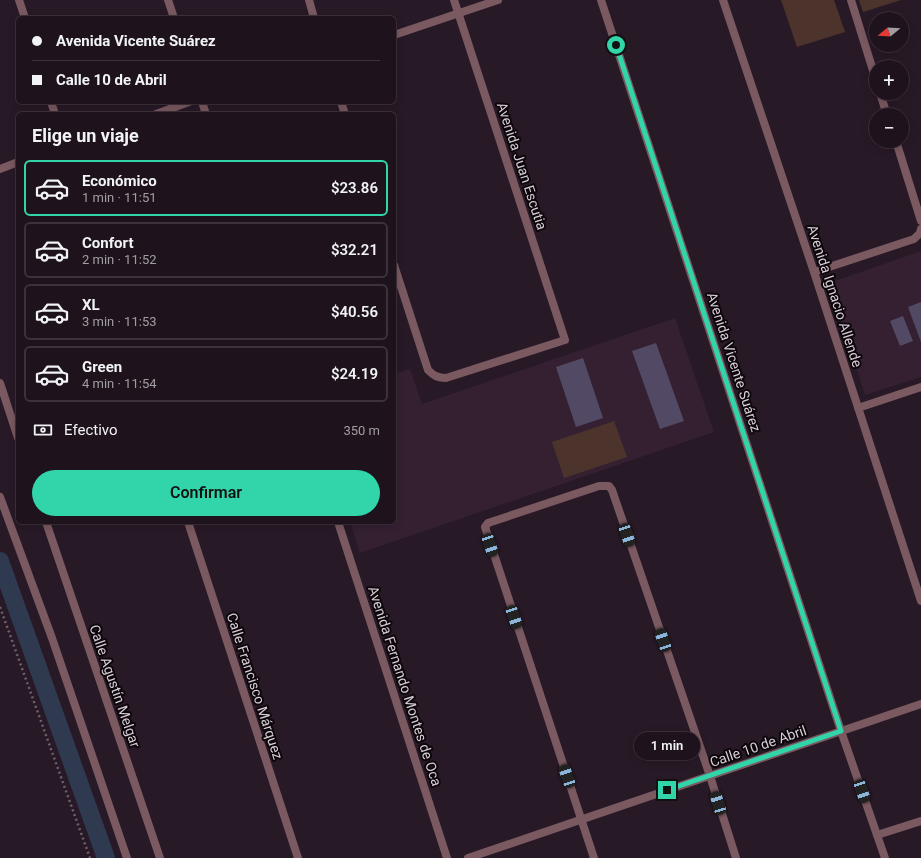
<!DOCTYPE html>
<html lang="es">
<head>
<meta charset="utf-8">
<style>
	:root { --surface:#1e131c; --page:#261c25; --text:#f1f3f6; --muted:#a19ea3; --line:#3c323b; --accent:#32d4a9 }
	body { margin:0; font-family:Roboto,sans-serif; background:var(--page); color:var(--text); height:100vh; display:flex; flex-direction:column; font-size:15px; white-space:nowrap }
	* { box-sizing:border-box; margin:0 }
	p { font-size:13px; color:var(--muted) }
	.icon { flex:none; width:22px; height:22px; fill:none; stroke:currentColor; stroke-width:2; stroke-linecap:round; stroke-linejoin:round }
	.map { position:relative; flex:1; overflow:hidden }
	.sheet { position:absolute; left:16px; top:112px; width:380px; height:412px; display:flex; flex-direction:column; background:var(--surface); border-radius:6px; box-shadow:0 2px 10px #0003,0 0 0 1px var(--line) }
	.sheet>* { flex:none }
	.hud { position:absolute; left:16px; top:16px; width:380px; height:88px; border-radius:6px; box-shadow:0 2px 10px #0003,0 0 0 1px var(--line); display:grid; align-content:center; height:88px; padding:0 16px; background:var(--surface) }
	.needle { width:26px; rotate:252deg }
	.fabs { position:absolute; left:869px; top:12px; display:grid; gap:8px }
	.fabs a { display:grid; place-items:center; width:40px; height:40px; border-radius:50%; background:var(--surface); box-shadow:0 2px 10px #0003,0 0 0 1px var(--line); font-size:20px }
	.end { position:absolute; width:18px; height:18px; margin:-9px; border:5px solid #32d4a9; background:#111; box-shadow:0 0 0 2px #111 }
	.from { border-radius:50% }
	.bubble { position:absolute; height:28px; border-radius:14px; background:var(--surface); box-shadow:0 2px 10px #0003,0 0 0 1px var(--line); font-size:13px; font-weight:600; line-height:28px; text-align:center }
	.car { position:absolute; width:12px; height:24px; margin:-12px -6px; border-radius:5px; box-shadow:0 0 3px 1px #0007; background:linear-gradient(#222 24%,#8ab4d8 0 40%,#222 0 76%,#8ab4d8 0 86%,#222 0) }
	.hud b { display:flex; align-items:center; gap:14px; height:38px; font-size:15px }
	.hud b+b { border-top:1px solid var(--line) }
	.hud i { width:10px; height:10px; background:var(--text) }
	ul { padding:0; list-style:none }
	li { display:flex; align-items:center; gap:12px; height:56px; margin:0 8px 6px; padding:0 8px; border:2px solid var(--line); border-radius:6px }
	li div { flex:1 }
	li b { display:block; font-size:15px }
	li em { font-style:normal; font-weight:600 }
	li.on { border-color:var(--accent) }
	li>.icon { width:36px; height:36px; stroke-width:1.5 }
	h2 { padding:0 16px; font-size:18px; line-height:48px }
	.pay { display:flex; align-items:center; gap:10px; height:44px; padding:0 16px; font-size:15px }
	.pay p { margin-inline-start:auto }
	.primary-button { display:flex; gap:8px; margin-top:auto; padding:8px 16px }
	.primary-button a { flex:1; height:46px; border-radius:24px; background:var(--accent); color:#111; font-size:16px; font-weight:600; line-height:46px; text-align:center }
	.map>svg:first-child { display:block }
</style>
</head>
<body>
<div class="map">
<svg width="921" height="858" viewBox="0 0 921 858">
	<rect width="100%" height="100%" fill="#281926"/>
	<g fill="#342031">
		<path d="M921 251V377L865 395 829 283Z"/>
		<path d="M675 318 714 432 360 553 350 522H394V374L410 369 422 404Z"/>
	</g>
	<g fill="#4c342d">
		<path d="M781 0H834L845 32 797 47Z"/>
		<path d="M859 0H901L863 12Z"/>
		<path d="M614 421 627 457 564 478 552 442Z"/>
	</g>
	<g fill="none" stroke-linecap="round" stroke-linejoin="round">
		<path stroke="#2f3950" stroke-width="18" d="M0 561 106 858"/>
	</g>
	<g fill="#524a64">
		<path d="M921 302V342L908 307Z"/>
		<path d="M903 316 913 341 900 346 890 321Z"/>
		<path d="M656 343 684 421 660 429 632 351Z"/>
		<path d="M583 358 603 418 576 427 556 367Z"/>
	</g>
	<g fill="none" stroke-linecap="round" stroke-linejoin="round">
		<path stroke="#6e616c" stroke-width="2.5" stroke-dasharray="2 3" stroke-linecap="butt" d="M0 607 90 858"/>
		<g stroke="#7b5961" stroke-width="8">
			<path d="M19 0 25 18"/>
			<path d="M168 0 174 18"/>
			<path d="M309 0 314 18"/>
			<path d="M601 0 841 731 885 858"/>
			<path d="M723 0 814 272 921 601"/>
			<path d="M851 0 876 80"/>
			<path d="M394 35 498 0"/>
			<path d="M880 93 887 115"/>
			<path d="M51 102 55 114"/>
			<path d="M202 102 206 114"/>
			<path d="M341 102 345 114"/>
			<path d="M156 114 189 102"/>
			<path d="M896 141 921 221"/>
			<path d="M0 169 18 162"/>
			<path d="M394 265 428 370C434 376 438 378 446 378L565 340 454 0"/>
			<path d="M814 272 914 239 920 233 921 229"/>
			<path d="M0 383 18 438"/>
			<path d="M858 408 921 387"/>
			<path d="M0 497 52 638 127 858"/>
			<path d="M46 522 160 858"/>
			<path d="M188 522 298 858"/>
			<path d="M338 522 447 858"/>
			<path d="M877 835 921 821"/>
			<path d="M468 858 921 704"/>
			<path d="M594 858 485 527 488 523 599 486H609L612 490 710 776 736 858"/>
		</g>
	</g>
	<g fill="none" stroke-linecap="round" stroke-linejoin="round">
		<path stroke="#32d4a9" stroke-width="5" d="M616 45 841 731 667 790"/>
	</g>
	<g text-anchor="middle" stroke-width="4" stroke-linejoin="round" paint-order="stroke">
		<g font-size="14" fill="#d8ced7" stroke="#0d070c">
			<text transform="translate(522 166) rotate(72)" y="5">Avenida Juan Escutia</text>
			<text transform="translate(835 296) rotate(72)" y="5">Avenida Ignacio Allende</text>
			<text transform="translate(734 362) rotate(72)" y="5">Avenida Vicente Suárez</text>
			<text transform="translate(115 686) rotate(71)" y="5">Calle Agustín Melgar</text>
			<text transform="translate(255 686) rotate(72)" y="5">Calle Francisco Márquez</text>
			<text transform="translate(405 686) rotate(72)" y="5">Avenida Fernando Montes de Oca</text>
			<text transform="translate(758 746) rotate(-19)" y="5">Calle 10 de Abril</text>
		</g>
	</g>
</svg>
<div class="fabs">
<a><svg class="needle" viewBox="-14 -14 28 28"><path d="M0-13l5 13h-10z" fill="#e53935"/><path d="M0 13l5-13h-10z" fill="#a19ea3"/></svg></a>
<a>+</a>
<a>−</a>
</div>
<i class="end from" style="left:616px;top:45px"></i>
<i class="end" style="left:667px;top:790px"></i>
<div class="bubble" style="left:634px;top:732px;width:66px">1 min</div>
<i class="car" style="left:627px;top:535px;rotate:161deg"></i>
<i class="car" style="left:490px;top:545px;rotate:162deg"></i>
<i class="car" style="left:514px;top:617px;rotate:161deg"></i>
<i class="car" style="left:663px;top:640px;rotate:341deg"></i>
<i class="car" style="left:567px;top:776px;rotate:341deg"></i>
<i class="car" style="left:862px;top:791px;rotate:161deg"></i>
<i class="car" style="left:718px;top:803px;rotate:343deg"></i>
<div class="hud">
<b><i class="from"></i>Avenida Vicente Suárez</b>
<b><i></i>Calle 10 de Abril</b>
</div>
<section class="sheet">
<h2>Elige un viaje</h2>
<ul>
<li class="on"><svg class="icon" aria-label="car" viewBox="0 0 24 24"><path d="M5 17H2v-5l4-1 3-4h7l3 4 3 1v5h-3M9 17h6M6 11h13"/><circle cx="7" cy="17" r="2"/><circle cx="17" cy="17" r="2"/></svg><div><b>Económico</b><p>1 min · 11:51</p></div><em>$23.86</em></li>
<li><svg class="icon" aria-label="car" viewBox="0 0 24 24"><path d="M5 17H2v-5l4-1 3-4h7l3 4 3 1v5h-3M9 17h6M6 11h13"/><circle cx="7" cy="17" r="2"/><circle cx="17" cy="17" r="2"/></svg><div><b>Confort</b><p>2 min · 11:52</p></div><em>$32.21</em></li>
<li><svg class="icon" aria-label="car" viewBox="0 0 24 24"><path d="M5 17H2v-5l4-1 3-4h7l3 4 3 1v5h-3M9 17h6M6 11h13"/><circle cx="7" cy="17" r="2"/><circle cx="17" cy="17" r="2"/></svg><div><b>XL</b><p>3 min · 11:53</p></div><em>$40.56</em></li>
<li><svg class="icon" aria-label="car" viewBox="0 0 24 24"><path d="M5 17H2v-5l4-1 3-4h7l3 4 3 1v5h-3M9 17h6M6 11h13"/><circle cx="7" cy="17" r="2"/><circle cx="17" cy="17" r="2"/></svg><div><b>Green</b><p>4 min · 11:54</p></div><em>$24.19</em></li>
</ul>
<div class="pay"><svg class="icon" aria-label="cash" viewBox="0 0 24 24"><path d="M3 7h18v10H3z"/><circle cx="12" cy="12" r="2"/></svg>Efectivo<p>350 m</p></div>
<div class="primary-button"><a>Confirmar</a></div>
</section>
</div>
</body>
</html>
